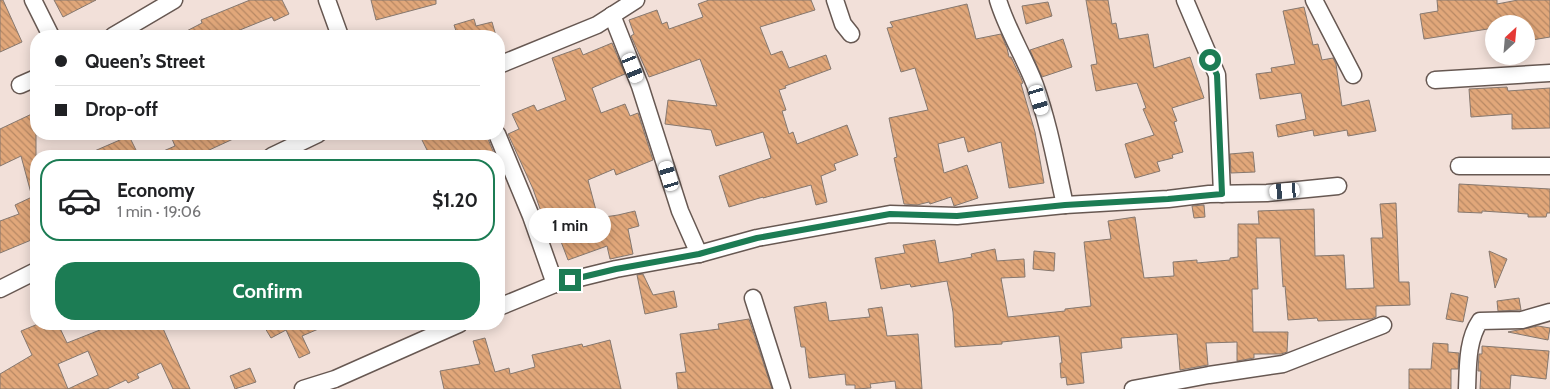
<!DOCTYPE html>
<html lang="en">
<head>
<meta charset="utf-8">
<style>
	:root { --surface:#fff; --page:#f6f6f6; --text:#202124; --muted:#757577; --line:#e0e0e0; --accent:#1c7c54 }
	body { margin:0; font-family:Cabin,sans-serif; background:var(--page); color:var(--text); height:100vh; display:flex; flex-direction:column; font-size:19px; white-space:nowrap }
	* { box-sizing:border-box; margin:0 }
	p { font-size:16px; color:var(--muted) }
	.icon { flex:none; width:28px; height:28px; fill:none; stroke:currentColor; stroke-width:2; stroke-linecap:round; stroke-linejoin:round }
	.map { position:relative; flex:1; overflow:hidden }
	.drawer { position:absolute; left:30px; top:150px; width:475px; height:180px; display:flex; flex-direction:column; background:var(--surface); border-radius:20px; box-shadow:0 2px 12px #0003 }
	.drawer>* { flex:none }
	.banner { position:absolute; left:30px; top:30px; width:475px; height:110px; border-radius:20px; box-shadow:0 2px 12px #0003; display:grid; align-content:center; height:110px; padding:0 25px; background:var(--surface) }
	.needle { width:32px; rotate:26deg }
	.buttons { position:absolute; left:1485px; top:15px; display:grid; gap:10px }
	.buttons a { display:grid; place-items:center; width:50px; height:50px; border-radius:50%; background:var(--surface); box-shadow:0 2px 12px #0003; font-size:25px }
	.end { position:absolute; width:22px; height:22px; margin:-11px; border:6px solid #1c7c54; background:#fff; box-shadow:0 0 0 2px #fff }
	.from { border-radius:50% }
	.bubble { position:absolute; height:35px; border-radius:18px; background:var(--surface); box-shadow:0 2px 12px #0003; font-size:16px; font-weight:700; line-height:35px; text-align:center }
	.car { position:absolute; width:15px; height:30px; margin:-15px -8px; border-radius:6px; box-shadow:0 0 4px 1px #0007; background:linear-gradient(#fff 24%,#345 0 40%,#fff 0 76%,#345 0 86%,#fff 0) }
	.banner b { display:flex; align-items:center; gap:18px; height:48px; font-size:19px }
	.banner b+b { border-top:1px solid var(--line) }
	.banner i { width:12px; height:12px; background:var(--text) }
	ul { padding:9px 0 0; list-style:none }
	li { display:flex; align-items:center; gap:15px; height:82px; margin:0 10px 8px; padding:0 15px; border:2px solid transparent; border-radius:20px }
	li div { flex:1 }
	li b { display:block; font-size:19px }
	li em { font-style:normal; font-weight:700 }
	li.active { border-color:var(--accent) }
	li>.icon { width:45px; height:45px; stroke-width:1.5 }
	.button { display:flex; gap:10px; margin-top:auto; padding:10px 25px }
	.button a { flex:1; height:58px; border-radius:20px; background:var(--accent); color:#fff; font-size:20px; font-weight:700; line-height:58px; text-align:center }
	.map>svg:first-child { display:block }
</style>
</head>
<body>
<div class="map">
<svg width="1550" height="389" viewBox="0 0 1550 389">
	<defs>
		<pattern id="building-back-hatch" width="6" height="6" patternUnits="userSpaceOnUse" patternTransform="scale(1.25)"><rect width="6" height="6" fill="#e1a77a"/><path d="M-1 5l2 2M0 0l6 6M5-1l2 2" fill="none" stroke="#b78864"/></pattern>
	</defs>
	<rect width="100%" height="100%" fill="#f2e0d9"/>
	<g fill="url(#building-back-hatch)" stroke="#86786f" fill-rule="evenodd">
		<path d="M0 0H3L22 42 0 52Z"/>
		<path d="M54 0H96L63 17Z"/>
		<path d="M250 0H282L289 14 274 21 272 17 225 36H177L202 23 201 20Z"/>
		<path d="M371 0H436V4L376 20Z"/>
		<path d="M709 0H811L815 10 760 27 771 55 782 51 789 68 826 55 831 69 785 86 786 88 779 90 786 110 782 111 789 134 793 132 797 144 847 125 858 155 834 164 836 170 821 176 827 202 816 205 811 185 763 198V197L729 207 719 176 771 158 763 132 716 146 711 130 665 124 668 100 717 106 700 59 649 77 631 36 634 34 629 20 657 10 662 24 667 22 669 29 703 17 698 4Z"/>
		<path d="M1086 0H1108L1112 24 1116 23 1119 39 1148 34 1154 68 1190 57 1204 98 1172 108 1177 121 1174 122 1183 152 1172 155 1173 158 1157 162 1160 171 1135 178 1125 144 1154 135 1143 109 1146 108 1137 83 1096 91 1091 65 1097 64Z"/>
		<path d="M1437 0H1497V4L1518 0H1550V37L1526 41V24H1494V28L1424 39 1420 14 1438 11Z"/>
		<path d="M1048 2 1052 16 1026 24 1022 6Z"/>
		<path d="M967 4 976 39 1001 34 1007 48 1009 57H1011L1021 78 1023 83 1021 84 1035 132 1044 183 1009 188 1001 142 968 152 964 137 938 144 944 173 967 165 978 198 954 206 951 197 930 204 929 202 917 205 904 204 894 158 897 157 889 118 928 110 915 68 901 72 887 28 893 27 890 22Z"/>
		<path d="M1304 7 1313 45 1318 44 1322 60 1333 58 1336 64 1342 106 1369 100 1376 131 1348 136 1347 130 1314 136 1313 130 1278 137 1276 125 1306 119 1301 93 1260 99 1256 74 1272 72 1271 68 1295 64 1283 11Z"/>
		<path d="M474 19 476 26 492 22 496 36H453L452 32 456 31 454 25Z"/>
		<path d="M1063 39 1072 67 1042 77 1030 50Z"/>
		<path d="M612 43 625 74 592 88 601 113 625 104 630 116 638 113 653 160 616 175 614 169 588 180 598 218 618 215 635 211 639 226 628 229 633 254 610 259 607 246 568 260 557 231 549 234 533 189 508 134 519 129 512 114 534 105 537 111 566 100 552 58 580 48 583 55Z"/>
		<path d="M1507 87 1508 91 1550 88V128L1512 129V114L1471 117 1469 89Z"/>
		<path d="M36 112V238L0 253V221L19 214 15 205 32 197 21 156 0 166V129Z"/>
		<path d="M170 134H244L207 151 209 156H152L175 146Z"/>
		<path d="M419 134H486L495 156H430Z"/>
		<path d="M129 136 139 156H83Z"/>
		<path d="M1253 152 1255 172 1231 173 1230 154Z"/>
		<path d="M1459 184 1550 189V213H1547L1546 217H1528V214L1482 211V213L1458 212Z"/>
		<path d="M1396 203 1399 282H1409L1410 305 1376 306V317L1371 319 1318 321 1317 318 1288 320 1285 286 1283 287 1280 238H1256L1258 289H1252L1253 332H1288L1287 352 1281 354H1254V358L1237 361V342L1206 343 1208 365 1180 370 1177 334 1121 338 1122 348 1081 353 1084 383 1067 385 1066 377 1061 378 1060 363H1062L1059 336 1002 342V344L955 347 953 312 947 281 911 287 910 284 881 289 875 258 905 253 903 245 935 240 939 263 972 257 971 254 995 249 997 261 1024 259 1025 277 1001 278 1008 317 1065 311V309L1091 306 1084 242 1111 239 1108 221 1135 217 1144 278 1174 276 1173 262 1197 260V263L1230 260V258L1238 257V224H1259L1258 211 1314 209 1315 256 1344 255 1346 289 1374 288 1371 238H1383L1380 204Z"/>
		<path d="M1204 205 1205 217 1194 218 1192 206Z"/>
		<path d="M1034 251 1055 253 1054 271 1033 269Z"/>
		<path d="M1489 251 1507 259 1495 288Z"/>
		<path d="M643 274 653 295 674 291 677 307 645 314 637 275Z"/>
		<path d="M1451 293 1468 297 1463 322 1446 319Z"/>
		<path d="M1519 298 1521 310 1498 311 1497 301Z"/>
		<path d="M826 302 829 321 870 317 868 309 882 307 887 336 918 334 922 389H896L895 381 870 384 871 388 855 389V385H846L845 374 809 378 805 347H801L794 307Z"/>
		<path d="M749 319 772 389H678L676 373 686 372 680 334 719 329 718 324Z"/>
		<path d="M38 324H58L67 343 115 324H161L190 389H173L161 363 137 374 139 378 128 383 126 380 107 389H0V374L32 355 21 331ZM88 351 98 375 68 389 58 364Z"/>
		<path d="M272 324H330L302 336 310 353 299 358 286 330 271 338 265 328Z"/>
		<path d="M1538 326 1550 328 1548 340 1508 332Z"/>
		<path d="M485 338 495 372 509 368 510 374 535 367 532 355 582 344 583 347 610 340 621 389H444L440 371 480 364 473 341Z"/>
		<path d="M1433 343 1448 344V352L1459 353 1458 369H1451V389H1409V369H1431Z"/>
		<path d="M1482 346 1549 351 1546 379 1511 375 1510 389H1480L1481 371H1478L1479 354H1482Z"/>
		<path d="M250 368 256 382 235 389 230 376Z"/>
	</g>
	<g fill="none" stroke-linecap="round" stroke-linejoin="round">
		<defs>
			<g id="minor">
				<path d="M33 0 51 36"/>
				<path d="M327 0 340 36"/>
				<path d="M835 0 843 24 851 34"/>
				<path d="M998 0C1007 30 1024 56 1035 85 1049 124 1056 165 1065 205"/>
				<path d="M1185 0 1217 75 1222 194"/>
				<path d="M1314 0 1353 75"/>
				<path d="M612 15 640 86 680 211 699 254"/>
				<path d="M113 36 174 0"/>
				<path d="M499 65 597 25 636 0"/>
				<path d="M1435 80 1550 73"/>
				<path d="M20 85 36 78"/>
				<path d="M497 134 531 216 555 284"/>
				<path d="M272 156 318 134"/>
				<path d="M1459 166H1550"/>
				<path d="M0 289 36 271"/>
				<path d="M753 298 782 389"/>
				<path d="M499 307 555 284 616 269 699 254 757 238 890 214 957 216 1065 205 1168 199 1209 194 1267 193 1338 186"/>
				<path d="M303 389 335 379 459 324"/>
				<path d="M1133 389 1209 375 1283 364 1383 325"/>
				<path d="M1467 389C1468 366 1467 340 1480 321L1522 320 1550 312"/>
			</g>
		</defs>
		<use href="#minor" stroke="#675852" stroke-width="19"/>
		<use href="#minor" stroke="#fff" stroke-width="16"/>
	</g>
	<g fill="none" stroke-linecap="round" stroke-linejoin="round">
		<path stroke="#1c7c54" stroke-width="6" d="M570 280 616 269 699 254 757 238 890 214 957 216 1065 205 1168 199 1222 194 1217 75 1210 60"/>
	</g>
</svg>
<div class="buttons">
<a><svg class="needle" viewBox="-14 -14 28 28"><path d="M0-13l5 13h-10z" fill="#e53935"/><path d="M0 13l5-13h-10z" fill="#757577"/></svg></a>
</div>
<i class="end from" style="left:1210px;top:60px"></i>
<i class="end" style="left:570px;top:280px"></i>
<div class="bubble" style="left:529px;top:208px;width:82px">1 min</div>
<i class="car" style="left:633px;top:68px;rotate:158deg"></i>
<i class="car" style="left:1039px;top:100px;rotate:163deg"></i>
<i class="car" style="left:669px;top:176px;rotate:343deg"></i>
<i class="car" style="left:1285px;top:191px;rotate:265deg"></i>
<div class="banner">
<b><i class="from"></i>Queen’s Street</b>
<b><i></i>Drop-off</b>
</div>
<section class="drawer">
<ul>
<li class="active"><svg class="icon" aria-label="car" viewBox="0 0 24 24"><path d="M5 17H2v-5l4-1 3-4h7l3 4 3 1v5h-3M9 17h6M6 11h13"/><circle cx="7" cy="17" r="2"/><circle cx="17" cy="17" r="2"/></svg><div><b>Economy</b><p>1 min · 19:06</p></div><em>$1.20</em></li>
</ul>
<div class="button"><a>Confirm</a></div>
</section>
</div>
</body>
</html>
